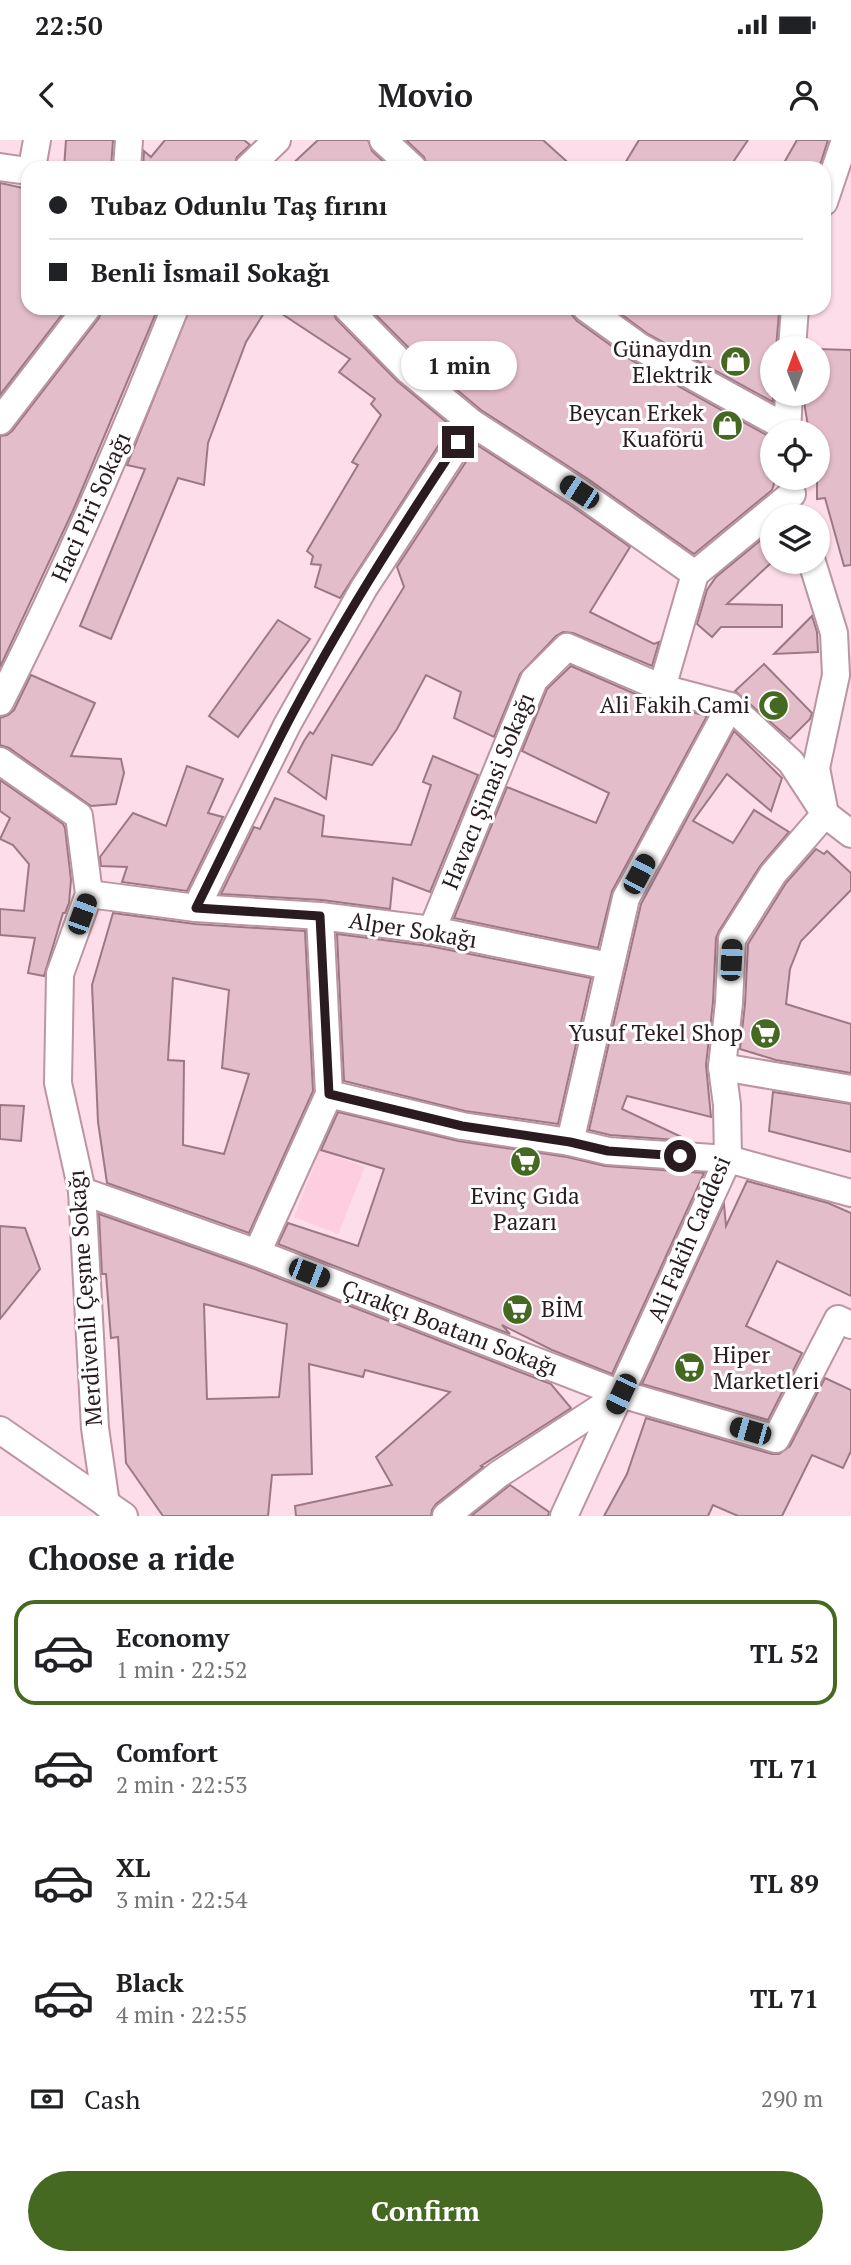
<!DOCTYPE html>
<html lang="en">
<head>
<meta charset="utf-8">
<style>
	:root { --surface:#fff; --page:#f6f6f6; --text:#202124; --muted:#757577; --line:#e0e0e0; --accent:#456921 }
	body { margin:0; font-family:"PT Serif",serif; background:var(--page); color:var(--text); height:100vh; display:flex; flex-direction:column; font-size:26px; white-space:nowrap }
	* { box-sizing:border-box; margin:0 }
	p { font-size:23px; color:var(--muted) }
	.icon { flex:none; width:38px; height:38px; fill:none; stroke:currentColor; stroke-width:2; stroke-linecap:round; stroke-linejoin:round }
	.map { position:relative; height:1376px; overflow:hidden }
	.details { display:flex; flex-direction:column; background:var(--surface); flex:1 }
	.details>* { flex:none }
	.top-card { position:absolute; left:21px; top:21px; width:810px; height:154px; border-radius:21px; box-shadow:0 2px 5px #0004; display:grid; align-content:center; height:154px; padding:0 28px; background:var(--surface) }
	.needle { width:46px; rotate:359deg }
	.fabs { position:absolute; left:760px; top:196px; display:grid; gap:14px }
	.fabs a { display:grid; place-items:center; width:70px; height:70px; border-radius:50%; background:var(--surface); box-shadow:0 2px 5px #0004; font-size:35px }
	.end { position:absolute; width:32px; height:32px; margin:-16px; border:9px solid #291b20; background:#fff; box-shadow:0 0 0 4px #fff }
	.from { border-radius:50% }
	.bubble { position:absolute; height:49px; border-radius:24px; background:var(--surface); box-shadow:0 2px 5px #0004; font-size:23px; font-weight:700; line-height:49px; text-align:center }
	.car { position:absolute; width:21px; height:42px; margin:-21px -10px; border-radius:9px; box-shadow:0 0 5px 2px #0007; background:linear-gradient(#222 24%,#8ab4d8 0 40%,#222 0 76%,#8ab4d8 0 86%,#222 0) }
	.top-card b { display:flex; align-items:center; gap:24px; height:66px; font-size:26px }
	.top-card b+b { border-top:2px solid var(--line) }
	.top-card i { width:18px; height:18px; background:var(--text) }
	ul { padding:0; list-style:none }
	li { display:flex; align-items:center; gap:21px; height:105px; margin:0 14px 10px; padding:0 14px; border:4px solid transparent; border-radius:21px }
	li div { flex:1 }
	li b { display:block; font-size:26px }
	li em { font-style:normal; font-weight:700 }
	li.selected { border-color:var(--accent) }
	li>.icon { width:63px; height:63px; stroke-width:1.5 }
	h2 { padding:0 28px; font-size:32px; line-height:84px }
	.pay { display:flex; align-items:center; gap:18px; height:77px; padding:0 28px; font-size:26px }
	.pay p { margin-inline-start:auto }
	.cta { display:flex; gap:14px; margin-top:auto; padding:14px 28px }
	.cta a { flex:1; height:80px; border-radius:42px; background:var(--accent); color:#fff; font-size:28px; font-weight:700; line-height:80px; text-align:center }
	.status { display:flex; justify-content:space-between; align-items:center; height:49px; padding:0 35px; background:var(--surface); direction:ltr }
	.status svg { height:19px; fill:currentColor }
	header { display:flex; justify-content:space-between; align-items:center; height:91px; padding:0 28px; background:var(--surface); font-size:32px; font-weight:700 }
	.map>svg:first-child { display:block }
</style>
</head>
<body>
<div class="status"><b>22:50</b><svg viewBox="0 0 49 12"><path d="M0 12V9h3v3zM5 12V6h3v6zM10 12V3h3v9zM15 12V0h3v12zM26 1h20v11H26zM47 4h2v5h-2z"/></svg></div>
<header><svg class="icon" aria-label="back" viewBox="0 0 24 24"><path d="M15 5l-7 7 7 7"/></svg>Movio<svg class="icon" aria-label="person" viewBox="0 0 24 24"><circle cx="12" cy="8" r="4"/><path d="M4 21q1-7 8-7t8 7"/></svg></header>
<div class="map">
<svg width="851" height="1376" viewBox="0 0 851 1376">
	<rect width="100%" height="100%" fill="#fddde9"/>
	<path fill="#fdcedf" d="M320 1010 365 1027 338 1094 294 1077Z"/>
	<g fill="#e4bdcb" stroke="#9c7885" stroke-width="2" fill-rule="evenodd">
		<path d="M66 0H113L111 28H64Z"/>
		<path d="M165 0H244L250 5 237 17 233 28H143L144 11 151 17Z"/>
		<path d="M318 0H368L372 11 390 28H288Z"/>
		<path d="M406 0H543L574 28H428L424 17Z"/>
		<path d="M639 0H748L729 28H622Z"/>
		<path d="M797 0H828L819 28H781Z"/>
		<path d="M0 43 28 49V168H67L0 255Z"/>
		<path d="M102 168H158L75 366 0 527V296L7 295 12 291 99 178Z"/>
		<path d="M190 168H267L246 202 208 303 204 345 178 338 111 499 80 486 145 329 127 325Z"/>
		<path d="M273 168H332L336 179 397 241 451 286 340 458 315 447 321 425 311 424 313 416 307 411 358 325 352 322 381 275 371 264 375 259 339 232 350 219Z"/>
		<path d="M369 168H570L572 175 577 181 631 220 772 298V338H776L772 350 694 414 588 339 481 270 419 218Z"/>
		<path d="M613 168H767L779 173 776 208H772L773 262 648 194Z"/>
		<path d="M817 209 851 210V425L844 426 825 358 817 359V292H809L804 262 805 254H817Z"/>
		<path d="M477 305 570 365 630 407 590 472 654 504 659 502 652 526 573 493 563 492 556 496 520 534 494 597 454 578 461 552 426 535 397 589 372 625 332 615 326 659 288 632 304 601 310 592 313 594 404 447 397 427Z"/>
		<path d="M767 395 772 401V422L727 464 782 465V487H721L712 497 697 484 707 450 716 437Z"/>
		<path d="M812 476 817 492 818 512 774 514Z"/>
		<path d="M278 480 310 499 238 597 209 576Z"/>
		<path d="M764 524 812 573 810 579 790 599 735 551Z"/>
		<path d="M571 526 656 563 707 576 612 751 598 808 454 778 507 647 596 683 609 653 522 611 547 549Z"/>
		<path d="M31 535 95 563 71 616 121 619 124 633 116 664 91 666 9 608 0 605V578L8 575 14 570Z"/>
		<path d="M734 591 782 638 771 671 727 634 693 681 733 703 754 670 789 692 760 726 719 791 716 798 713 862 706 925 711 977 627 956 622 969 690 1001 610 995 589 990 641 764Z"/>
		<path d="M433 616 478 635 430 752 393 738 390 769 322 760 221 754 254 687 260 689 275 658 324 676 322 696 411 705 431 645 423 642Z"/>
		<path d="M187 626 223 639 208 673 223 677 187 751 122 742 127 727 101 726 100 717 133 673 166 686Z"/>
		<path d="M0 640 63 684 65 688 71 740 69 763 65 773H63L44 836 28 833 35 798 0 795V769L24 771 29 724 13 705 0 699 10 678 0 671Z"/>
		<path d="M816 709 824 714 827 711 851 733V750L801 801 790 829 786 864 851 884V933L776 920 740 909 745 864 748 804 786 743Z"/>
		<path d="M113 773 195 784 305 791 313 951 249 1093 107 1043 98 982 92 845ZM173 838 229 850 222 928 249 934 224 1014 183 1005 184 921 168 920Z"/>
		<path d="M337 794 429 806 591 838 558 984 465 971 344 941Z"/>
		<path d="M773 952 851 964V1012L769 991Z"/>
		<path d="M0 965 24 966 21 1001 0 999Z"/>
		<path d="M338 972 458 1001 567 1017 605 1026 704 1033 612 1234 552 1210 502 1185 510 1194 278 1104 288 1083 358 1106 384 1029 321 1010Z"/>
		<path d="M747 1041 828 1063 851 1073V1156L777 1121 746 1186 802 1213 768 1280 642 1244 724 1064 726 1086Z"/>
		<path d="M99 1074 252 1128 551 1244 571 1268 481 1326 483 1327 436 1364 432 1370 431 1376H296L295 1366 392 1345 376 1317 450 1252 365 1230 363 1237 309 1224 312 1334 272 1335 268 1376H163L126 1323 118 1197 111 1198 106 1134H102ZM204 1164 287 1184 279 1257 207 1259Z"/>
		<path d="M0 1086 25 1088 40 1129 0 1179Z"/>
		<path d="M825 1238 851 1250V1311L843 1328 812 1315 782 1376H738L713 1365 708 1376H604L627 1334 646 1278 772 1314H779L790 1306Z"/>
		<path d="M510 1345 549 1372 548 1376H471Z"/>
	</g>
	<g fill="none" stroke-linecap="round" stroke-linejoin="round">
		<defs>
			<g id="minor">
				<path d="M383 0 413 28"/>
				<path d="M0 27 28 31"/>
				<path d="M32 28 37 0"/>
				<path d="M127 28 129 0"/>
				<path d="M248 28 277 0"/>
				<path d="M824 62 845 0"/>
				<path d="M347 168 408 230 472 283 579 352 695 434 662 548"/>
				<path d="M586 168 640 207 787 288"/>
				<path d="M792 208 795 168"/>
				<path d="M0 281 87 168"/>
				<path d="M787 292 789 254"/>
				<path d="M695 434 792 354"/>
				<path d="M0 562C65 434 122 301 175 168"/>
				<path d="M0 621 79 676 89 754 60 834 58 943 82 1051 95 1288 106 1364"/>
				<path d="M89 754 196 768 320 776 432 790 609 826"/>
				<path d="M196 768 287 585 364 448 472 283"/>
				<path d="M432 790 534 540 567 507 662 548 730 566 791 622 825 674 851 694"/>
				<path d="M722 927 851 949"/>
				<path d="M329 954 462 986 570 1002 608 1011 728 1019 851 1053"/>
				<path d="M570 1002 626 758 730 566"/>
				<path d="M82 1051 257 1113 621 1254 776 1299 838 1179 851 1185"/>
				<path d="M257 1113 329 954 320 776"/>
				<path d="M0 1290 124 1376"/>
				<path d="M446 1376 499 1334 620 1255"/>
				<path d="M564 1376 728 1019 727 965 722 927 729 863 732 799 773 734 825 674 816 628 836 535 834 493 812 422"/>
			</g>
		</defs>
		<use href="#minor" stroke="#bb95a3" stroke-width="30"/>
		<use href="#minor" stroke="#fff" stroke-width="26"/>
	</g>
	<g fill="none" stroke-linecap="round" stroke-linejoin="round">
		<path stroke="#291b20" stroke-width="9" d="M458 302C397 394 337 488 286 586 255 646 226 708 196 768L320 776 329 954 462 986 570 1002 608 1011 680 1016"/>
	</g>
	<defs>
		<symbol id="shop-disc" viewBox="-11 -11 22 22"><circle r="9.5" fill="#456921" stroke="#fff"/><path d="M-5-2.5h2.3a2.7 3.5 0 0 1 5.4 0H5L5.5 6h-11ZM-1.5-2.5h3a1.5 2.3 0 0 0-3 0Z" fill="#fff"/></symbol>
		<symbol id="mosque-disc" viewBox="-11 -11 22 22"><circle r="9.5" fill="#456921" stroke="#fff"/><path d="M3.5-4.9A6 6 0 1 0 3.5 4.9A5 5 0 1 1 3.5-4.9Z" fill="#fff"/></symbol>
		<symbol id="supermarket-disc" viewBox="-11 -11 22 22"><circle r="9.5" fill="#456921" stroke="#fff"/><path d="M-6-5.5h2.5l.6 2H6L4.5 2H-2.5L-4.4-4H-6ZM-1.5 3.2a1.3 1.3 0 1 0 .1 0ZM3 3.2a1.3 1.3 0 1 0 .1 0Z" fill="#fff"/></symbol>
	</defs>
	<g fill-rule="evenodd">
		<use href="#shop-disc" x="718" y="204" width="35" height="35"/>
		<use href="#shop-disc" x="710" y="268" width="35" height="35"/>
		<use href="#mosque-disc" x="756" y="548" width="35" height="35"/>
		<use href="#supermarket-disc" x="748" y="876" width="35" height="35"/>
		<use href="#supermarket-disc" x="508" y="1004" width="35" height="35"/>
		<use href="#supermarket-disc" x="500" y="1152" width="35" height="35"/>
		<use href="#supermarket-disc" x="672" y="1210" width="35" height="35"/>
	</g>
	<g text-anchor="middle" stroke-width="6" stroke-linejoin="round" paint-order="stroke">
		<g font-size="23" fill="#291b20" stroke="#fff" text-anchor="end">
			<text x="712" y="217">Günaydın<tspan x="712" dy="26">Elektrik</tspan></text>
			<text x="704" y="281">Beycan Erkek<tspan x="704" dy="26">Kuaförü</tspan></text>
			<text x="750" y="573">Ali Fakih Cami</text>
			<text x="743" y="901">Yusuf Tekel Shop</text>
			<text x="525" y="1064" text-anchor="middle">Evinç Gıda<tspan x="525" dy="26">Pazarı</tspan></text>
			<text x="541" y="1177" text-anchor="start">BİM</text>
			<text x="713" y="1223" text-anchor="start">Hiper<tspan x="713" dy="26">Marketleri</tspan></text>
		</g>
		<g font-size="23" fill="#291b20" stroke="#fff">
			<text transform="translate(91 367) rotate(-66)" y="8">Haci Piri Sokağı</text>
			<text transform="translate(488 651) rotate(-68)" y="8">Havacı Şinasi Sokağı</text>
			<text transform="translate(413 790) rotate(9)" y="8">Alper Sokağı</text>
			<text transform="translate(689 1099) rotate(-67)" y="8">Ali Fakih Caddesi</text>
			<text transform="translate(85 1158) rotate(-94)" y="8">Merdivenli Çeşme Sokağı</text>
			<text transform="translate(450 1188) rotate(21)" y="8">Çırakçı Boatanı Sokağı</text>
		</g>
	</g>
</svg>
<div class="fabs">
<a><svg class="needle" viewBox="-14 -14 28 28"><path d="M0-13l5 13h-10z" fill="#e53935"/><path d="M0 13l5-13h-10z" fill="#757577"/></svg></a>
<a><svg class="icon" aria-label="locate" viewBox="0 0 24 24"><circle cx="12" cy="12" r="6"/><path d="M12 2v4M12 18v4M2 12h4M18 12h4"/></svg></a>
<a><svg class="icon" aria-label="layers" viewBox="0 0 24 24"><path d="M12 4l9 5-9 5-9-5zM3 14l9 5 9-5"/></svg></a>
</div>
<i class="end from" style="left:680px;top:1016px"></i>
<i class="end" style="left:458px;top:302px"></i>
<div class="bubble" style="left:401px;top:201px;width:116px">1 min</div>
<i class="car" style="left:579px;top:352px;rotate:303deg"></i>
<i class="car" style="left:639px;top:734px;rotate:28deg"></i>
<i class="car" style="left:82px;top:774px;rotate:20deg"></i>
<i class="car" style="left:731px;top:820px;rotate:3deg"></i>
<i class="car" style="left:309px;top:1133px;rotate:111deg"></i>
<i class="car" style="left:621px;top:1254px;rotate:205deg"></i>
<i class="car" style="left:750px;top:1291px;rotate:286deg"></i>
<div class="top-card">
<b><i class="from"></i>Tubaz Odunlu Taş fırını</b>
<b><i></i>Benli İsmail Sokağı</b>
</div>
</div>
<section class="details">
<h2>Choose a ride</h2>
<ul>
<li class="selected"><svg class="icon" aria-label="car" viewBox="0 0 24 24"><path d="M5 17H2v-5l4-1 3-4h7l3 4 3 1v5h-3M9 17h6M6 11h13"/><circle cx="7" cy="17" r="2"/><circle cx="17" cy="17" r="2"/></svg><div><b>Economy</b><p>1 min · 22:52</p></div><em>TL 52</em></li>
<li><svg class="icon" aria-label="car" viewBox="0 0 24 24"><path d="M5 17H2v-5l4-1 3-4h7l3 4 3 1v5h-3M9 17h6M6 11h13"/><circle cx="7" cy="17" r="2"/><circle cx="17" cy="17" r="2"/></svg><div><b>Comfort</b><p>2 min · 22:53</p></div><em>TL 71</em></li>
<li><svg class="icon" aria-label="car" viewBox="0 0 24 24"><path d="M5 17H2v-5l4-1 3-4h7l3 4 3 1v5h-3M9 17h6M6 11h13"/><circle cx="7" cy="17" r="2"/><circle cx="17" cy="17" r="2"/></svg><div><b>XL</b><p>3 min · 22:54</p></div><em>TL 89</em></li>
<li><svg class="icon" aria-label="car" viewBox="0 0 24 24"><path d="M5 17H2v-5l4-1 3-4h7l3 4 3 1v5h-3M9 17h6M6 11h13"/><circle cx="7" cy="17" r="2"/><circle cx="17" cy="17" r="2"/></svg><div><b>Black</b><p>4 min · 22:55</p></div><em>TL 71</em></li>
</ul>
<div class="pay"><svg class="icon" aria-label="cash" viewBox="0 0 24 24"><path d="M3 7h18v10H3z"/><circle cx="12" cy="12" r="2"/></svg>Cash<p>290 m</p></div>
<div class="cta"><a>Confirm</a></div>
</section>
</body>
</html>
